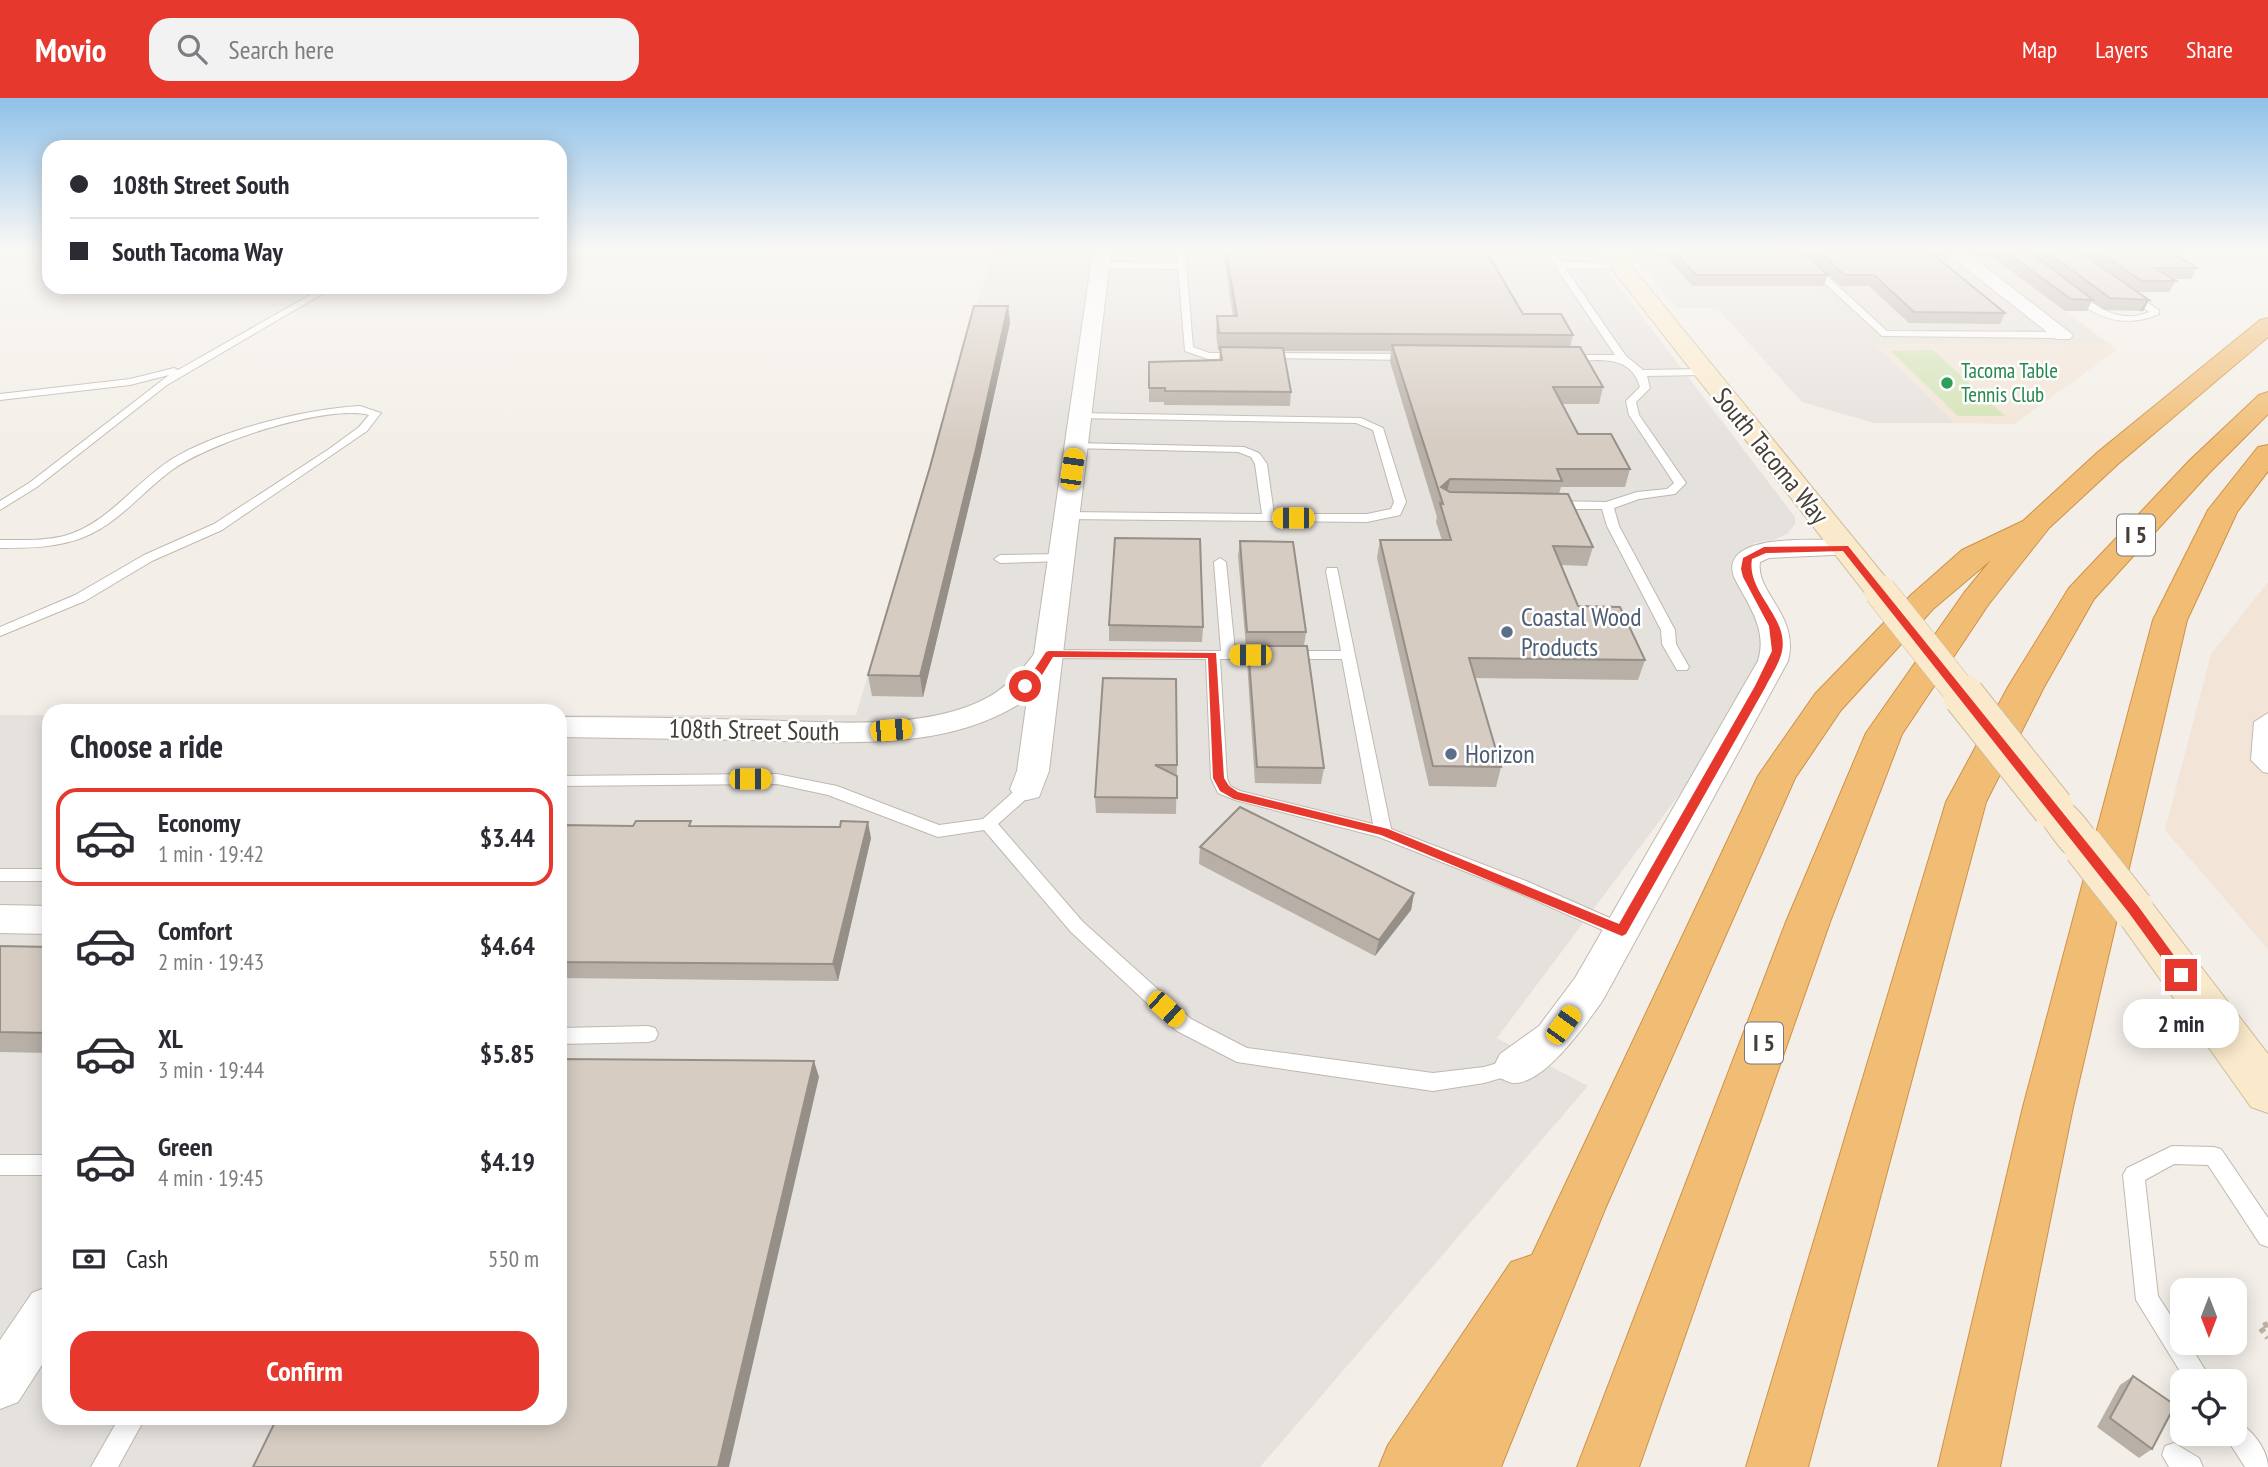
<!DOCTYPE html>
<html lang="en">
<head>
<meta charset="utf-8">
<style>
	:root { --surface:#fff; --page:#f2f2f3; --text:#2b2b33; --muted:#7c7c81; --line:#e1e1e2; --accent:#e6382c }
	body { margin:0; font-family:"PT Sans Narrow",sans-serif; background:var(--page); color:var(--text); height:100vh; display:flex; flex-direction:column; font-size:26px; white-space:nowrap }
	* { box-sizing:border-box; margin:0 }
	p { font-size:23px; color:var(--muted) }
	.icon { flex:none; width:38px; height:38px; fill:none; stroke:currentColor; stroke-width:2; stroke-linecap:round; stroke-linejoin:round }
	.map { position:relative; flex:1; overflow:hidden }
	.details { position:absolute; left:42px; top:606px; width:525px; height:721px; display:flex; flex-direction:column; background:var(--surface); border-radius:21px; box-shadow:0 4px 18px #0003 }
	.details>* { flex:none }
	.top-card { position:absolute; left:42px; top:42px; width:525px; height:154px; border-radius:21px; box-shadow:0 4px 18px #0003; display:grid; align-content:center; height:154px; padding:0 28px; background:var(--surface) }
	.needle { width:46px; rotate:180deg }
	.fabs { position:absolute; left:2170px; top:1180px; display:grid; gap:14px }
	.fabs a { display:grid; place-items:center; width:77px; height:77px; border-radius:14px; background:var(--surface); box-shadow:0 4px 18px #0003; font-size:35px }
	.end { position:absolute; width:32px; height:32px; margin:-16px; border:9px solid #e6382c; background:#fff; box-shadow:0 0 0 4px #fff }
	.from { border-radius:50% }
	.bubble { position:absolute; height:49px; border-radius:21px; background:var(--surface); box-shadow:0 4px 18px #0003; font-size:23px; font-weight:700; line-height:49px; text-align:center }
	.car { position:absolute; width:21px; height:42px; margin:-21px -10px; border-radius:9px; box-shadow:0 0 5px 2px #0007; background:linear-gradient(#f5c518 24%,#345 0 40%,#f5c518 0 76%,#345 0 86%,#f5c518 0) }
	.top-card b { display:flex; align-items:center; gap:24px; height:66px; font-size:26px }
	.top-card b+b { border-top:2px solid var(--line) }
	.top-card i { width:18px; height:18px; background:var(--text) }
	ul { padding:0; list-style:none }
	li { display:flex; align-items:center; gap:21px; height:98px; margin:0 14px 10px; padding:0 14px; border:4px solid transparent; border-radius:21px }
	li div { flex:1 }
	li b { display:block; font-size:26px }
	li em { font-style:normal; font-weight:700 }
	li.active { border-color:var(--accent) }
	li>.icon { width:63px; height:63px; stroke-width:1.5 }
	h2 { padding:0 28px; font-size:32px; line-height:84px }
	.pay { display:flex; align-items:center; gap:18px; height:77px; padding:0 28px; font-size:26px }
	.pay p { margin-inline-start:auto }
	.cta { display:flex; gap:14px; margin-top:auto; padding:14px 28px }
	.cta a { flex:1; height:80px; border-radius:21px; background:var(--accent); color:#fff; font-size:28px; font-weight:700; line-height:80px; text-align:center }
	header { display:flex; align-items:center; gap:42px; box-sizing:border-box; height:98px; padding:0 35px; background:var(--accent); color:#fff }
	header strong { font-size:33px }
	nav { display:flex; gap:38px; margin-inline-start:auto; font-size:24px }
	.search { width:490px; height:63px; background:var(--page); display:flex; align-items:center; gap:18px; box-sizing:border-box; padding:0 24px; border-radius:21px; color:var(--muted); font-size:26px }
	.map>svg:first-child { display:block }
</style>
</head>
<body>
<header>
<strong>Movio</strong>
<div class="search"><svg class="icon" aria-label="search" viewBox="0 0 24 24"><circle cx="10" cy="10" r="6"/><path d="M15 15l6 6"/></svg>Search here</div>
<nav><a>Map</a><a>Layers</a><a>Share</a></nav>
</header>
<div class="map">
<svg width="2268" height="1369" viewBox="0 0 2268 1369">
	<rect width="100%" height="100%" fill="#f3efe8"/>
	<path fill="#e6e0d7" d="M1779 153H1983L2111 247 1874 246Z"/>
	<g fill="#f2e4d6">
		<path d="M1874 246 2111 247 2117 252 2014 326 1955 325Z"/>
		<path d="M2268 484V851L2165 732 2211 556Z"/>
	</g>
	<g fill="#e5e1dd">
		<path d="M993 153H1592L1795 419V426L1787 436 1774 442 1754 445 1737 456V462L1769 538 1759 590 1497 940 1588 988 1260 1369H0V617H49V1320H560V617H856Z"/>
		<path d="M1629 153H1779L1955 325H1874L1802 304 1717 210H1676Z"/>
	</g>
	<path fill="#d2e3b5" d="M1934 252V253L2005 318H1958L1891 253Z"/>
	<g fill="none" stroke-linecap="round" stroke-linejoin="round">
		<defs>
			<g id="lane">
				<path d="M1177 153H1185L1193 249 1209 255H1241L1244 256V260L1208 261 1185 253 1178 171 1100 170 1096 167 1100 164 1178 165Z"/>
				<path d="M1545 153H1553L1561 164 1621 165 1622 167 1618 170H1565L1626 258 1643 272 1704 271 1709 274 1704 277 1647 278 1650 290 1636 304 1639 317 1686 385 1675 396 1639 401 1614 410 1619 428 1675 532 1676 546 1689 569 1687 572H1677L1662 546 1661 532 1607 428 1602 411H1553L1547 407 1553 403 1606 404 1637 394 1667 391 1674 385 1629 317 1626 303 1640 289C1630 254 1595 263 1565 263L1560 260 1565 257H1615Z"/>
				<path d="M1807 165H1813L1887 233 2063 234 2068 237 2063 240 1882 238 1807 169Z"/>
				<path d="M324 189H334L167 287 37 389 0 412V403L29 385 169 277 130 287 0 302V296L130 281 174 270 178 272Z"/>
				<path d="M2130 193 2159 212V216C2125 231 2096 221 2069 196L2077 194C2100 211 2121 226 2149 214L2127 198V194Z"/>
				<path d="M1264 255 1409 256 1414 259 1409 262 1261 260V256Z"/>
				<path d="M360 308 381 315 367 333 222 432 152 463 85 503 0 538V529L75 497 144 457 214 426 329 351 359 329 369 317C326 306 209 345 172 372 143 393 119 425 84 439 57 450 28 450 0 450V442C21 442 43 443 64 438 108 426 134 385 172 361 219 332 305 311 360 308Z"/>
				<path d="M1079 315 1361 320 1383 330 1406 404 1400 417 1367 424 1061 421V415L1065 414 1262 416 1255 366 1251 359 1238 354 1071 350V346L1075 345 1244 349 1259 355 1267 366 1274 416H1367L1391 411 1394 404 1373 332 1356 325 1075 320V316Z"/>
				<path d="M1060 456 1066 460 1064 463 1000 465 994 461 1000 457Z"/>
				<path d="M1220 460 1226 464 1235 553H1267L1274 557 1267 561H1220L1227 680 1230 688 1240 693 1373 726 1342 561H1290L1283 557 1290 553H1341L1326 473 1327 470H1337L1391 731 1526 783 1628 828 1631 833 1628 838 1622 840 1616 838 1514 793 1379 739 1235 702 1218 695 1211 680 1206 561 1049 560 1042 556 1049 552 1221 553 1214 464Z"/>
				<path d="M2268 615V675L2263 674 2251 662 2254 624Z"/>
				<path d="M777 676 837 688 939 727 983 721 1021 687H1033L1035 691 1033 695 998 726 1083 824 1191 921 1247 950 1433 975 1484 969 1515 960 1522 962 1525 968 1522 974 1484 985 1433 993 1237 964 1177 933 1071 834 984 732 938 739 828 697 777 686 560 688V678Z"/>
				<rect x="0" y="771" width="49" height="12"/>
				<path d="M648 928 655 930 658 936 655 942 648 944 560 946V930Z"/>
				<path d="M2172 1048 2214 1049 2221 1051 2268 1120V1149L2260 1146 2208 1067 2174 1066 2145 1082 2158 1198 2182 1235V1244H2188L2212 1283H2186L2136 1202 2123 1077 2127 1070Z"/>
				<rect x="0" y="1057" width="49" height="20"/>
				<path d="M119 1320H145L118 1369H91Z"/>
				<path d="M2235 1323C2251 1329 2268 1352 2268 1369H2245L2223 1335H2235Z"/>
				<path d="M2174 1345 2199 1360 2203 1369H2169L2162 1357 2165 1348Z"/>
			</g>
			<g id="street">
				<path d="M1093 153H1111L1049 673 1039 699 1027 702 1015 699 1010 691 1017 673 1027 601C948 655 844 644 752 642 688 641 624 640 560 639V619C624 619 688 620 752 622 822 623 918 634 983 602 1005 591 1020 575 1034 556Z"/>
				<path d="M1944 153H1965L2073 237 2070 241H2056Z"/>
				<path d="M1845 442 1854 444 1858 450 1854 456 1769 460 1760 464C1755 495 1800 517 1788 563L1603 902C1586 926 1547 983 1516 985 1511 986 1505 982 1500 980L1494 968 1500 956 1539 928 1575 880 1758 563C1768 531 1748 507 1734 479 1718 433 1819 443 1845 442Z"/>
				<path d="M0 807 49 808V836L0 835Z"/>
				<path d="M49 1188V1256L18 1304 0 1311V1242L32 1195Z"/>
			</g>
			<g id="secondary">
				<path d="M1598 153H1619L1891 486 1896 493 1891 500 1880 503 1869 500Z"/>
				<path d="M2053 696C2075 703 2093 729 2104 749L2098 759C2089 762 2080 765 2071 760 2060 753 2040 722 2033 710L2039 700Z"/>
				<path d="M2133 795 2148 800 2268 956V1015L2251 1009 2118 822 2112 811 2118 800Z"/>
			</g>
			<g id="highway">
				<path d="M2268 220V239L2118 366 2049 430 1988 507 1902 636 1830 824 1639 1369H1577L1786 824 1866 635 1964 495 1991 462 1933 511 1841 612 1795 680 1605 1111 1501 1369H1379L1388 1347 1511 1164 1532 1157 1758 678 1815 596 1911 497 1962 452 2023 423 2098 354 2260 222Z"/>
				<path d="M2268 294V316L2210 374 2094 501 2044 589 1986 704 1808 1369H1746L1946 704 2008 589 2069 490 2190 362 2259 297Z"/>
				<path d="M2268 347V373L2237 414 2187 522 2073 1009 2000 1369H1938L2023 1009 2153 522 2208 412 2258 349Z"/>
			</g>
		</defs>
		<use href="#lane" stroke="#c0b8af" stroke-width="2"/>
		<use href="#street" stroke="#c0b8af" stroke-width="2"/>
		<use href="#secondary" stroke="#cebd9c" stroke-width="2"/>
		<use href="#highway" stroke="#cf9146" stroke-width="2"/>
		<path stroke="#beb09e" stroke-width="6" stroke-dasharray="5 5" stroke-linecap="butt" d="M2268 1226 2260 1229 2268 1240"/>
		<use href="#lane" fill="#fff" fill-rule="evenodd"/>
		<use href="#street" fill="#fff" fill-rule="evenodd"/>
		<use href="#secondary" fill="#faeacb" fill-rule="evenodd"/>
		<use href="#highway" fill="#f1bd75" fill-rule="evenodd"/>
		<defs>
			<path id="secondary-bridge-far1" d="M1880 493 1965 600"/>
			<g id="secondary-bridge">
				<path d="M1964 598 2053 710"/>
				<path d="M2084 749 2133 811"/>
			</g>
		</defs>
		<use href="#secondary-bridge-far1" stroke="#cebd9c" stroke-width="33" stroke-linecap="butt"/>
		<use href="#secondary-bridge" stroke="#cebd9c" stroke-width="43" stroke-linecap="butt"/>
		<use href="#secondary-bridge-far1" stroke="#faeacb" stroke-width="32"/>
		<use href="#secondary-bridge" stroke="#faeacb" stroke-width="41"/>
	</g>
	<g fill="#b8afa7">
		<path d="M1223 153H1486L1523 216 1573 237 1570 249 1603 289 1599 306H1562L1578 336 1630 371 1625 389H1561L1559 396 1593 449 1587 468 1561 467 1578 508 1645 562 1638 582 1475 580 1501 669 1496 689 1429 688 1377 460 1380 442H1442L1436 424 1437 419 1390 264 1391 253H1283L1291 294 1290 308 1164 307V304H1149V264L1219 262 1220 252H1218L1216 235 1217 218H1233Z"/>
		<path d="M1655 153H1950L1948 159H1937L2005 215 2000 226 1909 225 1869 188H1841L1823 172 1828 177 1824 188H1693L1664 158H1659Z"/>
		<path d="M1969 153H2184L2182 155H2173L2197 170 2191 181H2173L2176 183 2169 194H2138L2149 202 2143 213 2104 212 2092 203 2087 213H2065L1992 159H1977Z"/>
		<path d="M1008 208 1010 225 978 370 923 599 872 598 868 577Z"/>
		<path d="M1240 443 1306 534 1304 548 1324 670 1321 686 1255 685 1247 564 1248 550 1246 549 1238 458Z"/>
		<path d="M1109 527 1203 529 1202 544 1109 543Z"/>
		<path d="M1103 580 1177 667 1176 716 1096 715 1095 699Z"/>
		<path d="M560 727 871 740 838 883 560 880Z"/>
		<path d="M1200 749 1414 795 1411 812 1375 858 1199 766Z"/>
		<path d="M0 848 49 849V955L0 954Z"/>
		<path d="M2133 1278 2152 1351 2139 1360 2097 1329 2120 1287Z"/>
	</g>
	<g fill="#968f88">
		<path d="M2147 202H2149L2143 213H2140Z"/>
		<path d="M1008 208 1010 225 978 370 923 599 920 578Z"/>
		<path d="M1450 381 1446 399 1441 389Z"/>
		<path d="M868 724 871 740 838 883 833 866Z"/>
		<path d="M1414 795 1411 812 1375 858 1379 842Z"/>
		<path d="M814 963 819 979 729 1369H718Z"/>
	</g>
	<g fill="#d6ccc2" stroke="#968f88" stroke-width="2">
		<path d="M1226 153H1486L1523 216H1561L1573 237 1219 235 1217 218H1237Z"/>
		<path d="M1673 153H1804L1805 155 1828 177H1696Z"/>
		<path d="M1818 153H1929L2005 215 1914 214 1874 177H1845Z"/>
		<path d="M2004 153H2029L2093 202 2071 201Z"/>
		<path d="M2046 153H2079L2149 202 2110 200Z"/>
		<path d="M2098 153H2170L2197 170H2155L2176 183H2142Z"/>
		<path d="M974 208H1008L976 351 920 578 868 577 930 369Z"/>
		<path d="M1392 247 1580 249 1603 289H1553L1578 336H1611L1630 371H1557L1562 383 1450 381 1441 389 1450 394 1568 396 1593 449 1553 448 1578 508 1620 509 1645 562 1469 560 1501 669 1433 668 1380 442H1451L1440 405 1443 406Z"/>
		<path d="M1220 249 1283 250 1291 294 1165 293V290H1149V264L1222 262Z"/>
		<path d="M1115 440 1200 441 1203 529 1109 527Z"/>
		<path d="M1240 443 1293 444 1306 534H1247Z"/>
		<path d="M1248 548H1307L1324 670 1257 669Z"/>
		<path d="M1103 580 1176 581 1177 667H1155L1177 678V700L1095 699Z"/>
		<path d="M1240 709 1414 795 1379 842 1200 749Z"/>
		<path d="M636 723H691L689 728 840 729 841 723 868 724 833 866 560 864V727L633 728Z"/>
		<path d="M0 848 49 849V935L0 934Z"/>
		<path d="M560 961 814 963 718 1369H253L277 1320H560Z"/>
		<path d="M2133 1278 2175 1307 2152 1351 2110 1320Z"/>
	</g>
	<linearGradient id="sky" x2="0" y2="1"><stop stop-color="#8fc1e9"/><stop offset="0.44" stop-color="#faf8f5"/><stop offset="1" stop-color="#faf8f5" stop-opacity="0"/></linearGradient>
	<rect width="2268" height="345" fill="url(#sky)"/>
	<path fill="#e6382c" d="M1848 448 2138 808 2186 874V881H2177L2129 815 1843 453 1766 455 1752 461C1746 494 1789 519 1782 553 1780 564 1771 578 1766 588L1626 836 1622 838 1381 737 1234 701 1220 693 1213 680 1208 560 1053 559 1042 577 1029 590 1020 588 1034 572 1046 554 1049 553 1216 555 1224 680 1229 688 1238 694 1388 731 1619 826 1755 588 1772 553 1769 528 1743 479 1741 471 1743 460 1764 449Z"/>
	<circle fill="#2e9e5b" stroke="#fff" stroke-width="2.5" cx="1947" cy="285" r="7"/>
	<g fill="#5c6f8a" stroke="#fff" stroke-width="2.5">
		<circle cx="1507" cy="534" r="7"/>
		<circle cx="1451" cy="656" r="7"/>
	</g>
	<g text-anchor="middle" stroke-width="5" stroke-linejoin="round" paint-order="stroke">
		<g font-size="21" fill="#27864d" stroke="#fff" text-anchor="start">
			<text x="1961" y="280">Tacoma Table<tspan x="1961" dy="24">Tennis Club</tspan></text>
		</g>
		<g fill="#fff" stroke="#7d7974" stroke-width="2">
			<rect x="2117" y="416.5" width="38" height="41" rx="5"/>
			<rect x="1745" y="924.5" width="38" height="41" rx="5"/>
		</g>
		<g font-size="24" font-weight="bold" fill="#453f38">
			<text x="2136" y="445">I 5</text>
			<text x="1764" y="953">I 5</text>
		</g>
		<g font-size="26" fill="#453f38" stroke="#fff">
			<text transform="translate(1771 358) rotate(51)" y="9">South Tacoma Way</text>
			<text transform="translate(754 632) rotate(1)" y="9">108th Street South</text>
		</g>
		<g font-size="26" fill="#4e5e75" stroke="#fff" text-anchor="start">
			<text x="1521" y="528">Coastal Wood<tspan x="1521" dy="30">Products</tspan></text>
			<text x="1465" y="665">Horizon</text>
		</g>
	</g>
</svg>
<div class="fabs">
<a><svg class="needle" viewBox="-14 -14 28 28"><path d="M0-13l5 13h-10z" fill="#e53935"/><path d="M0 13l5-13h-10z" fill="#7c7c81"/></svg></a>
<a><svg class="icon" aria-label="locate" viewBox="0 0 24 24"><circle cx="12" cy="12" r="6"/><path d="M12 2v4M12 18v4M2 12h4M18 12h4"/></svg></a>
</div>
<i class="end from" style="left:1025px;top:588px"></i>
<i class="end" style="left:2181px;top:877px"></i>
<div class="bubble" style="left:2123px;top:901px;width:116px">2 min</div>
<i class="car" style="left:1072px;top:371px;rotate:8deg"></i>
<i class="car" style="left:1293px;top:420px;rotate:270deg"></i>
<i class="car" style="left:1250px;top:557px;rotate:270deg"></i>
<i class="car" style="left:891px;top:632px;rotate:85deg"></i>
<i class="car" style="left:750px;top:681px;rotate:90deg"></i>
<i class="car" style="left:1166px;top:911px;rotate:132deg"></i>
<i class="car" style="left:1563px;top:927px;rotate:36deg"></i>
<div class="top-card">
<b><i class="from"></i>108th Street South</b>
<b><i></i>South Tacoma Way</b>
</div>
<section class="details">
<h2>Choose a ride</h2>
<ul>
<li class="active"><svg class="icon" aria-label="car" viewBox="0 0 24 24"><path d="M5 17H2v-5l4-1 3-4h7l3 4 3 1v5h-3M9 17h6M6 11h13"/><circle cx="7" cy="17" r="2"/><circle cx="17" cy="17" r="2"/></svg><div><b>Economy</b><p>1 min · 19:42</p></div><em>$3.44</em></li>
<li><svg class="icon" aria-label="car" viewBox="0 0 24 24"><path d="M5 17H2v-5l4-1 3-4h7l3 4 3 1v5h-3M9 17h6M6 11h13"/><circle cx="7" cy="17" r="2"/><circle cx="17" cy="17" r="2"/></svg><div><b>Comfort</b><p>2 min · 19:43</p></div><em>$4.64</em></li>
<li><svg class="icon" aria-label="car" viewBox="0 0 24 24"><path d="M5 17H2v-5l4-1 3-4h7l3 4 3 1v5h-3M9 17h6M6 11h13"/><circle cx="7" cy="17" r="2"/><circle cx="17" cy="17" r="2"/></svg><div><b>XL</b><p>3 min · 19:44</p></div><em>$5.85</em></li>
<li><svg class="icon" aria-label="car" viewBox="0 0 24 24"><path d="M5 17H2v-5l4-1 3-4h7l3 4 3 1v5h-3M9 17h6M6 11h13"/><circle cx="7" cy="17" r="2"/><circle cx="17" cy="17" r="2"/></svg><div><b>Green</b><p>4 min · 19:45</p></div><em>$4.19</em></li>
</ul>
<div class="pay"><svg class="icon" aria-label="cash" viewBox="0 0 24 24"><path d="M3 7h18v10H3z"/><circle cx="12" cy="12" r="2"/></svg>Cash<p>550 m</p></div>
<div class="cta"><a>Confirm</a></div>
</section>
</div>
</body>
</html>
